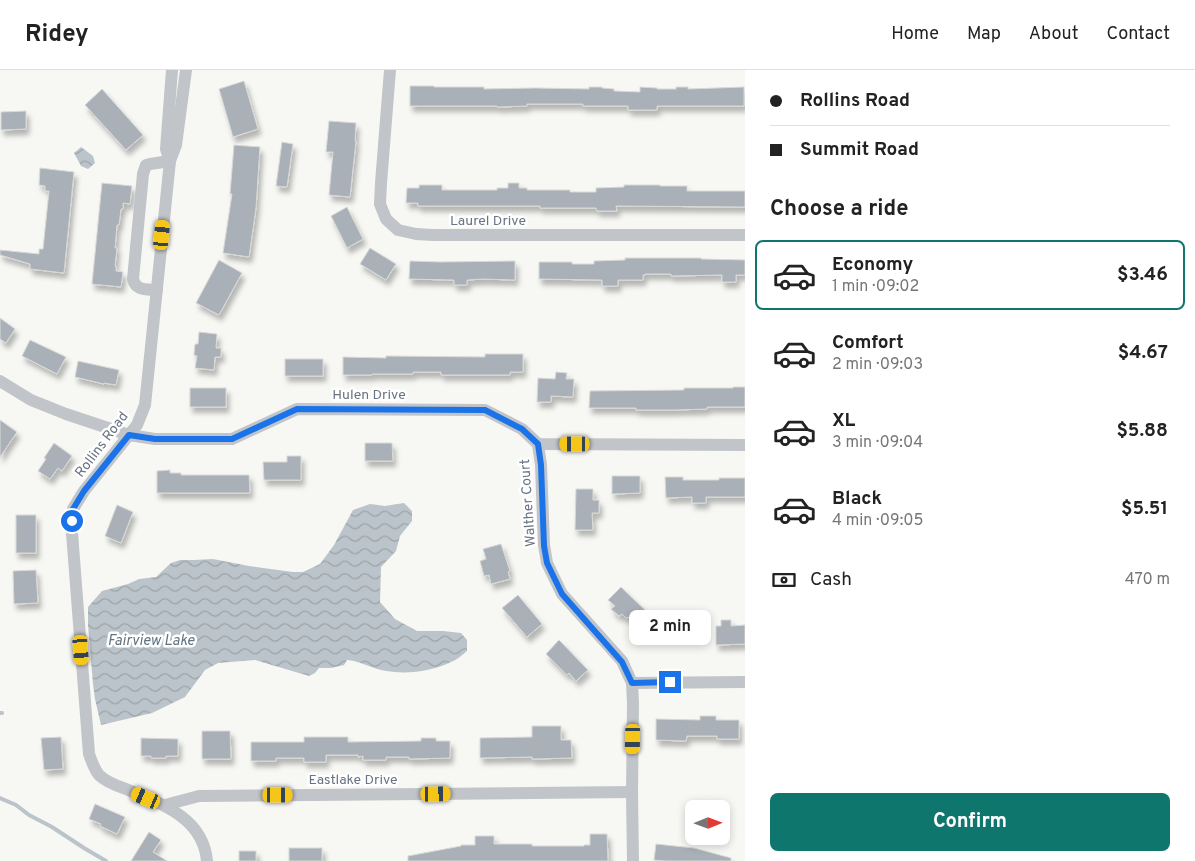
<!DOCTYPE html>
<html lang="en">
<head>
<meta charset="utf-8">
<style>
	:root { --surface:#fff; --page:#f6f6f6; --text:#222; --muted:#767676; --line:#e0e0e0; --accent:#0f766e }
	body { margin:0; font-family:Overpass,sans-serif; background:var(--page); color:var(--text); height:100vh; display:flex; flex-direction:column; font-size:19px; white-space:nowrap }
	* { box-sizing:border-box; margin:0 }
	p { font-size:16px; color:var(--muted) }
	.icon { flex:none; width:28px; height:28px; fill:none; stroke:currentColor; stroke-width:2; stroke-linecap:round; stroke-linejoin:round }
	.map { position:relative; flex:1; overflow:hidden }
	.sheet { display:flex; flex-direction:column; background:var(--surface); width:450px }
	.sheet>* { flex:none }
	.banner { display:grid; align-content:center; height:110px; padding:0 25px; background:var(--surface) }
	.needle { width:32px; rotate:89deg }
	.fabs { position:absolute; left:685px; top:730px; display:grid; gap:10px }
	.fabs a { display:grid; place-items:center; width:45px; height:45px; border-radius:8px; background:var(--surface); box-shadow:0 2px 8px #0003; font-size:25px }
	.end { position:absolute; width:22px; height:22px; margin:-11px; border:6px solid #1a73e8; background:#fff; box-shadow:0 0 0 2px #fff }
	.from { border-radius:50% }
	.bubble { position:absolute; height:35px; border-radius:8px; background:var(--surface); box-shadow:0 2px 8px #0003; font-size:16px; font-weight:700; line-height:35px; text-align:center }
	.car { position:absolute; width:15px; height:30px; margin:-15px -8px; border-radius:6px; box-shadow:0 0 4px 1px #0007; background:linear-gradient(#f5c518 24%,#345 0 40%,#f5c518 0 76%,#345 0 86%,#f5c518 0) }
	.banner b { display:flex; align-items:center; gap:18px; height:48px; font-size:19px }
	.banner b+b { border-top:1px solid var(--line) }
	.banner i { width:12px; height:12px; background:var(--text) }
	ul { padding:0; list-style:none }
	li { display:flex; align-items:center; gap:15px; height:70px; margin:0 10px 8px; padding:0 15px; border:2px solid transparent; border-radius:8px }
	li div { flex:1 }
	li b { display:block; font-size:19px }
	li em { font-style:normal; font-weight:700 }
	li.selected { border-color:var(--accent) }
	li>.icon { width:45px; height:45px; stroke-width:1.5 }
	h2 { padding:0 25px; font-size:22px; line-height:60px }
	.pay { display:flex; align-items:center; gap:12px; height:55px; padding:0 25px; font-size:19px }
	.pay p { margin-inline-start:auto }
	.action { display:flex; gap:10px; margin-top:auto; padding:10px 25px }
	.action a { flex:1; height:58px; border-radius:8px; background:var(--accent); color:#fff; font-size:20px; font-weight:700; line-height:58px; text-align:center }
	header { display:flex; align-items:center; gap:30px; box-sizing:border-box; height:70px; padding:0 25px; background:var(--surface); border-bottom:1px solid var(--line) }
	header strong { font-size:24px }
	nav { display:flex; gap:28px; margin-inline-start:auto; font-size:18px }
	main { display:flex; flex:1; min-height:0 }
	.map>svg:first-child { display:block }
</style>
</head>
<body>
<header>
<strong>Ridey</strong>
<nav><a>Home</a><a>Map</a><a>About</a><a>Contact</a></nav>
</header>
<main>
<div class="map">
<svg width="745" height="791" viewBox="0 0 745 791">
	<defs>
		<pattern id="water-waves" width="16" height="10" patternUnits="userSpaceOnUse" patternTransform="scale(1.25)"><rect width="16" height="10" fill="#bbc4ca"/><path d="M0 5q4-4 8 0t8 0" fill="none" stroke="#9ca4aa"/></pattern>
		<filter id="shadow"><feDropShadow dx="3" dy="5.5" stdDeviation="2.5" flood-color="#0004"/></filter>
	</defs>
	<rect width="100%" height="100%" fill="#f7f7f4"/>
	<g fill="url(#water-waves)">
		<path d="M81 77 93 86 95 93 88 99 81 96 74 83Z"/>
		<path d="M404 433 412 441V451L400 466 396 481 381 497 380 532 395 549 417 561H443L461 563 467 570V581C462 585 457 590 451 592 430 602 404 605 381 600 369 597 359 591 347 590L344 595 331 598H319L315 603 309 606 255 590 218 593 205 600 185 627 152 643 101 655 95 629 93 614 88 555V537L102 521 128 514 139 509 156 507 171 493 180 490H194L213 489 249 496 293 502H303L320 494 334 475 353 440 370 434 385 436Z"/>
	</g>
	<g fill="none" stroke-linecap="round" stroke-linejoin="round">
		<g stroke="#bbc4ca" stroke-width="4">
			<path d="M0 643H2"/>
			<path d="M0 728 16 735 29 745 52 757 84 778 106 791"/>
		</g>
	</g>
	<g fill="#aab0b7" stroke="#d8d9d7" filter="url(#shadow)">
		<path d="M244 11 258 59 233 67 219 19Z"/>
		<path d="M410 16H434V17H484V19L535 18 589 19V17H602V18L614 19V21L640 22V17L657 18V19H676V17H688V19L744 17V36H657V40H628V36H583V34H527V36L497 37V36H410Z"/>
		<path d="M102 19 143 65 126 80 85 35Z"/>
		<path d="M26 41V59L1 60V42Z"/>
		<path d="M329 51 356 53 355 71H356L350 127 329 125 333 82H326Z"/>
		<path d="M282 72 293 74 287 117 276 116Z"/>
		<path d="M234 75 260 77 256 138 249 187 223 183 232 124H230Z"/>
		<path d="M40 98 74 102 64 203 30 199V194L0 185V180L39 184V179H43L49 121H45V116L39 115Z"/>
		<path d="M102 113 132 116 130 134 123 133V139H121L119 155H117L115 178H117L115 196H116V201L123 202 121 217 92 214Z"/>
		<path d="M508 113H519V118H527V120H570V122H596V118L624 117V115H660V116H687V121H745V137L616 136 617 141H597L596 138H540V136H418V133H406L407 118H419V115H442V120H497V118H508Z"/>
		<path d="M347 137 363 169 347 178 331 146Z"/>
		<path d="M370 178 396 194 386 210 360 194Z"/>
		<path d="M625 188H701V189L745 190V205H736V212H722V205L671 206V204H645V205H643V210H618V216H602V210L539 209V192H572V194H594V191L625 190Z"/>
		<path d="M219 190 242 203 219 245 196 233Z"/>
		<path d="M410 191 440 192 515 191V210L483 209 467 210V215H454V210L409 209Z"/>
		<path d="M0 248 15 259 6 273 0 269Z"/>
		<path d="M199 262 217 264 216 278H221V287H215L214 300 195 298 197 286 194 285 195 274H198Z"/>
		<path d="M30 270 66 287 57 304 22 286Z"/>
		<path d="M485 284H523V302H510V305H441V302H413V304H372V305H343V287L386 288V286L485 287Z"/>
		<rect x="285" y="289" width="38" height="17"/>
		<path d="M78 291 119 300 116 315 104 313V314L75 307Z"/>
		<path d="M556 302 567 303 566 309H574L573 327 551 326V332H537L538 308 555 309Z"/>
		<path d="M733 317H745V337H707V339L673 340H636V338H589L590 321 684 320V318H733Z"/>
		<rect x="190" y="318" width="36" height="19"/>
		<path d="M0 350 17 362 0 387Z"/>
		<path d="M54 373 72 386 62 401 58 398 50 409 38 401 46 389 44 388Z"/>
		<path d="M365 373H392L393 391H365Z"/>
		<path d="M287 386H301V410H264L263 392H287Z"/>
		<path d="M170 400V403H181V405H249L250 423H157V401Z"/>
		<path d="M612 406H640V423L612 424Z"/>
		<path d="M665 407H683V410H719V408H745V427H706V433H692V427L666 428Z"/>
		<path d="M576 419H593V430H599V443H592L593 460H575Z"/>
		<path d="M117 435 133 442 121 473 105 466Z"/>
		<rect x="16" y="445" width="20" height="38"/>
		<path d="M501 474 510 501 508 502 510 509 491 514 489 505 484 506 480 491 486 489 483 479Z"/>
		<path d="M36 500 38 533 14 534 13 501Z"/>
		<path d="M621 517 647 542 636 555 628 547 626 548 622 544 619 546 611 539 615 536 608 530Z"/>
		<path d="M518 525 542 554 527 567 502 538Z"/>
		<path d="M663 545H701V563H664Z"/>
		<path d="M721 550H731V556L745 555V574L716 575V556H721Z"/>
		<path d="M559 570 588 600 576 611 569 603 567 605 546 584Z"/>
		<path d="M700 646H716V650H739V669H717V666H687L686 671 656 670V649L700 650Z"/>
		<path d="M532 656H561V670H571L572 688 532 689V687L480 688V668L532 667Z"/>
		<path d="M202 661H230L231 689H202Z"/>
		<path d="M61 667 63 699 44 700 41 668Z"/>
		<path d="M304 667H348V672L421 671V668H436V671H450V688L409 689V687H386V690H363V686L358 687V685H326V692H304V688H276V691H251V672H304Z"/>
		<path d="M141 668 178 669V686H166V688H151V686H141Z"/>
		<path d="M95 734 125 747 117 764 100 756 101 754 89 749Z"/>
		<path d="M149 762 161 770 153 782 167 791H131Z"/>
		<path d="M590 764H607L608 791H408V786L461 776V775H475V766H494V774H532V776H584V775H590Z"/>
		<path d="M656 774 694 778 731 788V791H666L654 790Z"/>
		<rect x="289" y="778" width="33" height="13"/>
		<rect x="239" y="781" width="17" height="10"/>
	</g>
	<g fill="none" stroke-linecap="round" stroke-linejoin="round">
		<g stroke="#c1c4c8" stroke-width="12">
			<path d="M186 0 176 75 170 91 145 335 137 355 84 421 73 439 72 463 89 684C92 692 94 699 99 705 106 712 117 716 126 719 161 734 203 747 207 791"/>
			<path d="M390 0 381 113 380 134 386 149 398 160 416 164 433 165H745"/>
			<path d="M170 91 166 79 172 0"/>
			<path d="M157 220C146 219 136 221 133 209L143 104 146 95 150 94 170 91"/>
			<path d="M0 311 31 330 66 344 129 365 155 369H232L297 339 485 340 522 359 538 374 745 375"/>
			<path d="M538 374 541 395 544 475 547 493 562 524 622 591 632 613 633 633 632 722 633 791"/>
			<path d="M632 613 745 612"/>
			<path d="M165 735 199 726 632 722"/>
		</g>
	</g>
	<g fill="none" stroke-linecap="round" stroke-linejoin="round">
		<path stroke="#1a73e8" stroke-width="6" d="M72 451 73 439 84 421 129 365 155 369H232L297 339 485 340 522 359 538 374 541 395 544 476 547 493 562 524 622 592 632 613 670 612"/>
	</g>
	<g text-anchor="middle" stroke-width="5" stroke-linejoin="round" paint-order="stroke">
		<g font-size="14" fill="#687384" stroke="#fff">
			<text x="488" y="155">Laurel Drive</text>
			<text x="369" y="329">Hulen Drive</text>
			<text transform="translate(101 374) rotate(-53)" y="5">Rollins Road</text>
			<text transform="translate(527 433) rotate(-94)" y="5">Walther Court</text>
			<text x="353" y="714">Eastlake Drive</text>
		</g>
		<g font-size="15" font-style="italic" fill="#637480" stroke="#fff">
			<text x="151" y="575">Fairview Lake</text>
		</g>
	</g>
</svg>
<div class="fabs">
<a><svg class="needle" viewBox="-14 -14 28 28"><path d="M0-13l5 13h-10z" fill="#e53935"/><path d="M0 13l5-13h-10z" fill="#767676"/></svg></a>
</div>
<i class="end from" style="left:72px;top:451px"></i>
<i class="end" style="left:670px;top:612px"></i>
<div class="bubble" style="left:629px;top:540px;width:82px">2 min</div>
<i class="car" style="left:162px;top:165px;rotate:6deg"></i>
<i class="car" style="left:575px;top:374px;rotate:270deg"></i>
<i class="car" style="left:81px;top:580px;rotate:175deg"></i>
<i class="car" style="left:633px;top:669px;rotate:181deg"></i>
<i class="car" style="left:436px;top:724px;rotate:89deg"></i>
<i class="car" style="left:278px;top:725px;rotate:90deg"></i>
<i class="car" style="left:146px;top:728px;rotate:293deg"></i>
</div>
<section class="sheet">
<div class="banner">
<b><i class="from"></i>Rollins Road</b>
<b><i></i>Summit Road</b>
</div>
<h2>Choose a ride</h2>
<ul>
<li class="selected"><svg class="icon" aria-label="car" viewBox="0 0 24 24"><path d="M5 17H2v-5l4-1 3-4h7l3 4 3 1v5h-3M9 17h6M6 11h13"/><circle cx="7" cy="17" r="2"/><circle cx="17" cy="17" r="2"/></svg><div><b>Economy</b><p>1 min · 09:02</p></div><em>$3.46</em></li>
<li><svg class="icon" aria-label="car" viewBox="0 0 24 24"><path d="M5 17H2v-5l4-1 3-4h7l3 4 3 1v5h-3M9 17h6M6 11h13"/><circle cx="7" cy="17" r="2"/><circle cx="17" cy="17" r="2"/></svg><div><b>Comfort</b><p>2 min · 09:03</p></div><em>$4.67</em></li>
<li><svg class="icon" aria-label="car" viewBox="0 0 24 24"><path d="M5 17H2v-5l4-1 3-4h7l3 4 3 1v5h-3M9 17h6M6 11h13"/><circle cx="7" cy="17" r="2"/><circle cx="17" cy="17" r="2"/></svg><div><b>XL</b><p>3 min · 09:04</p></div><em>$5.88</em></li>
<li><svg class="icon" aria-label="car" viewBox="0 0 24 24"><path d="M5 17H2v-5l4-1 3-4h7l3 4 3 1v5h-3M9 17h6M6 11h13"/><circle cx="7" cy="17" r="2"/><circle cx="17" cy="17" r="2"/></svg><div><b>Black</b><p>4 min · 09:05</p></div><em>$5.51</em></li>
</ul>
<div class="pay"><svg class="icon" aria-label="cash" viewBox="0 0 24 24"><path d="M3 7h18v10H3z"/><circle cx="12" cy="12" r="2"/></svg>Cash<p>470 m</p></div>
<div class="action"><a>Confirm</a></div>
</section>
</main>
</body>
</html>
